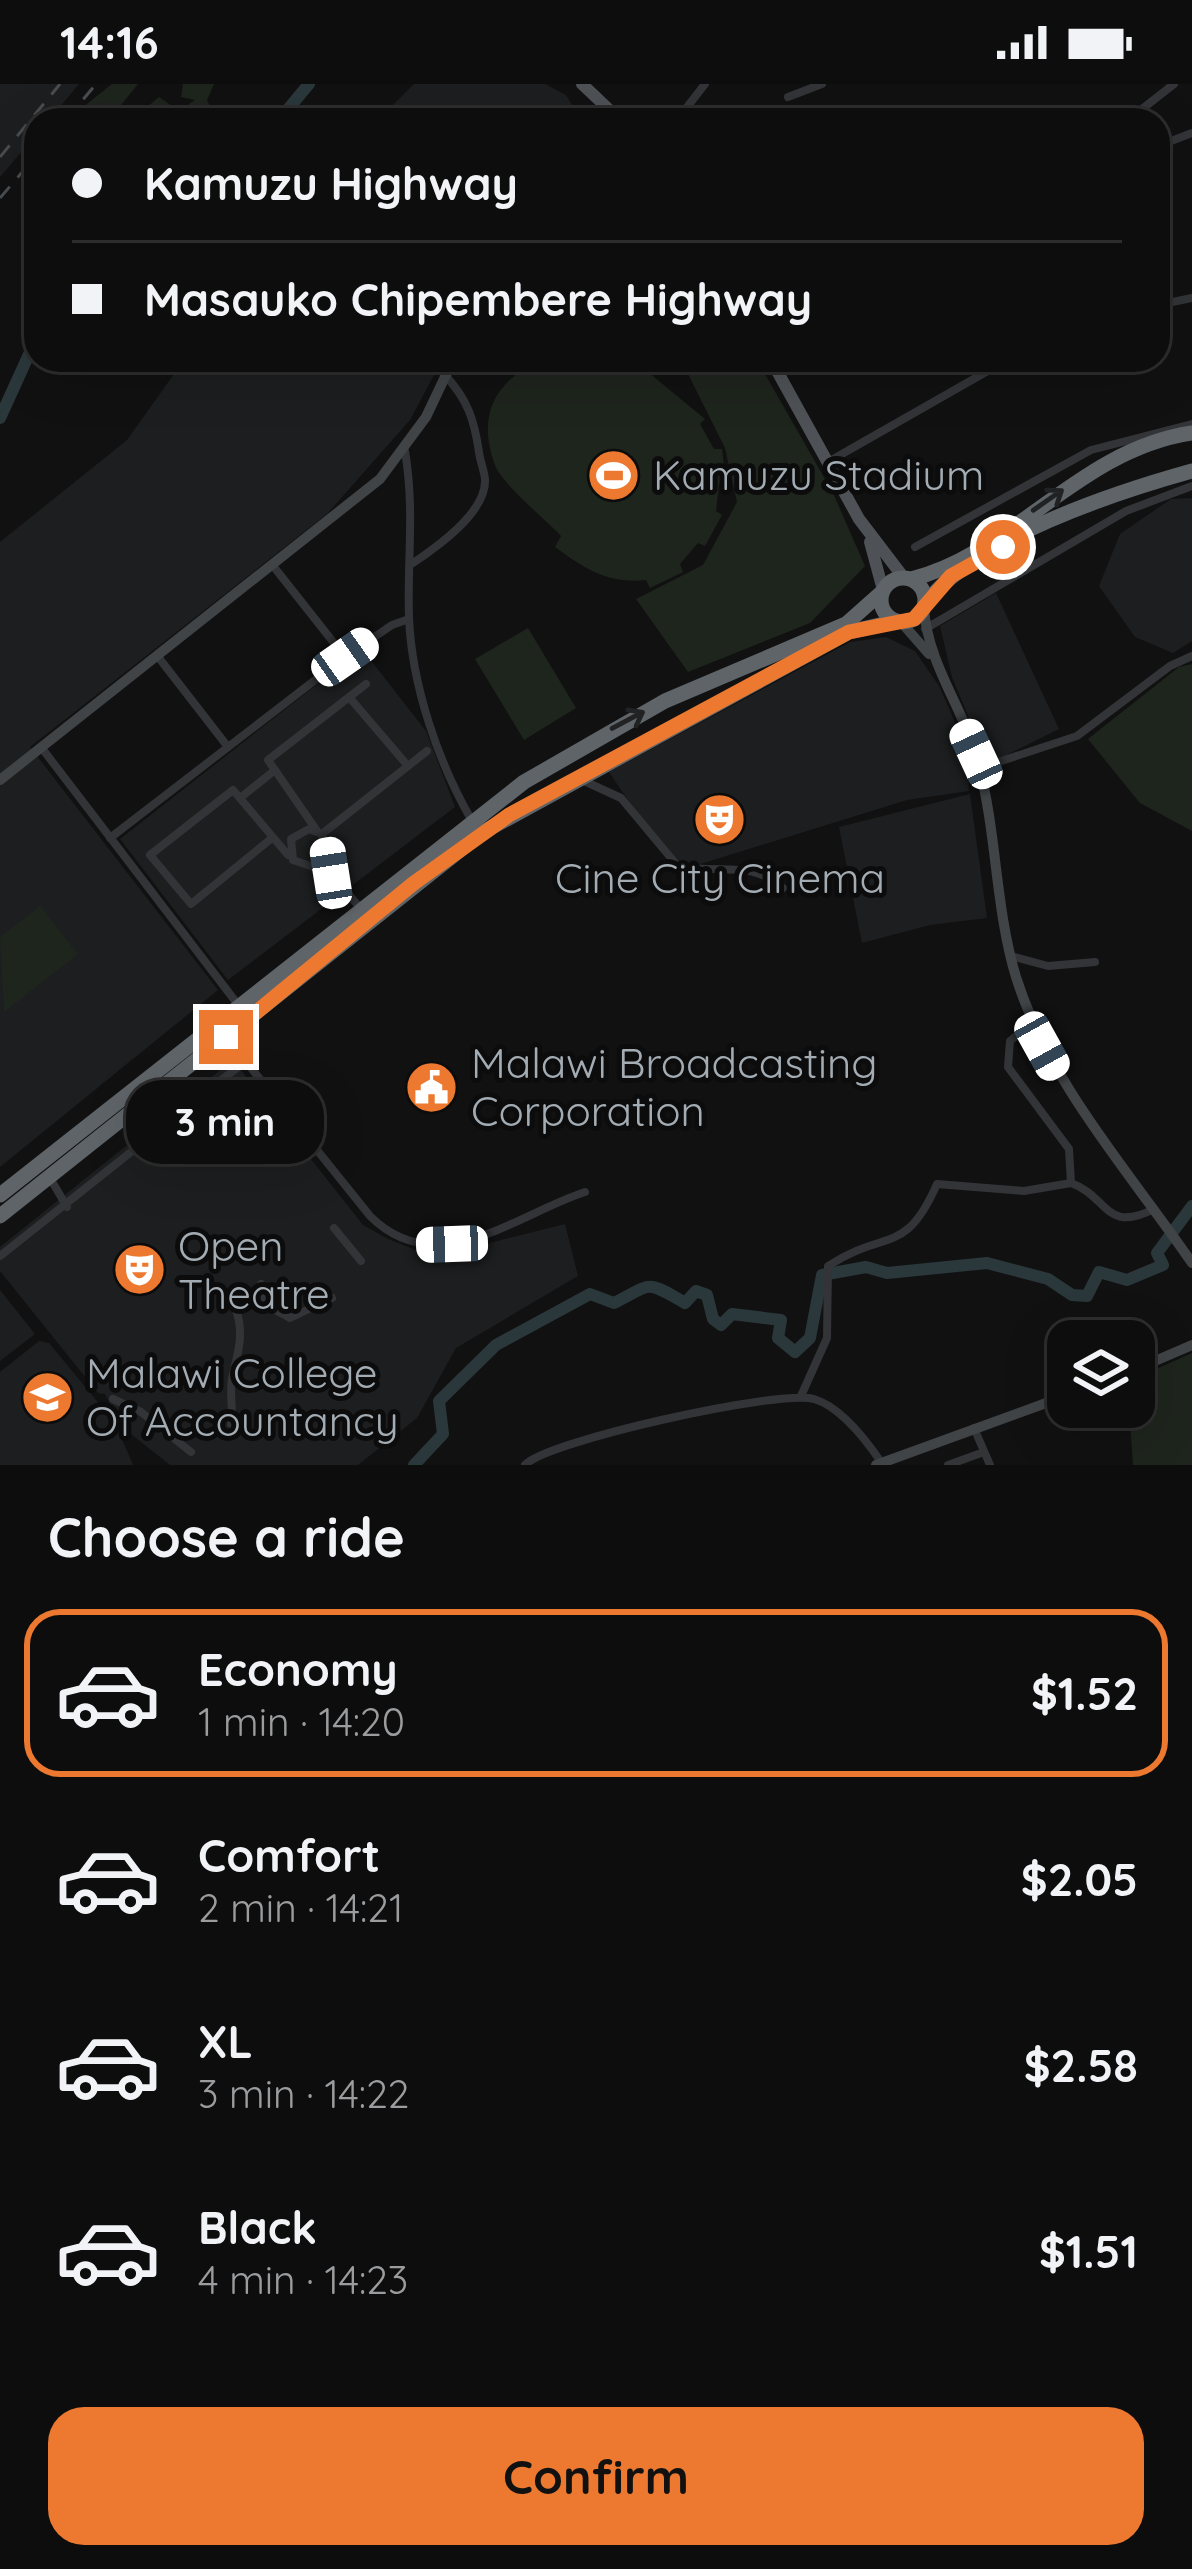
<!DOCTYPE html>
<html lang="en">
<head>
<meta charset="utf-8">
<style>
	:root { --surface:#0d0d0e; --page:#1b1b1c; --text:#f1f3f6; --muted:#9a9c9e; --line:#2d2d2e; --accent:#ec792f }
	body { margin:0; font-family:Quicksand,sans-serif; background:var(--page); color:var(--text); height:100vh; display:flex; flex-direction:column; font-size:45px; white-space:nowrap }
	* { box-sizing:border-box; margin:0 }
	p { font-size:39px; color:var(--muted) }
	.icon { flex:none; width:66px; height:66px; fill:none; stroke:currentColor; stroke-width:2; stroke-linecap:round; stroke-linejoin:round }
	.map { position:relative; height:1381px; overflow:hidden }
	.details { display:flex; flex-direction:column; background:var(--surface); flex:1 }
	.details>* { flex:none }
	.top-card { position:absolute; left:24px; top:24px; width:1146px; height:264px; border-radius:36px; box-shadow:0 12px 48px #0002,0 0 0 3px var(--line); display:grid; align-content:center; height:264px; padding:0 48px; background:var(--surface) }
	.fabs { position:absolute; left:1047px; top:1236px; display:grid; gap:24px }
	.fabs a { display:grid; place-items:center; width:108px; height:108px; border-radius:24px; background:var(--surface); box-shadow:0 12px 48px #0002,0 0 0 3px var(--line); font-size:60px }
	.end { position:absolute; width:54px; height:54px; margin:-27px; border:15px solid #ec792f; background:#fff; box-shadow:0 0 0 6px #fff }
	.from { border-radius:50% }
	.bubble { position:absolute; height:84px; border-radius:36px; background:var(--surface); box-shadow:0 12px 48px #0002,0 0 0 3px var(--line); font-size:39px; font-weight:800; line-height:84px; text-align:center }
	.car { position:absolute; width:36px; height:72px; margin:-36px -18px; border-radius:15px; box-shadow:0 0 9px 3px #0007; background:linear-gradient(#fff 24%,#345 0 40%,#fff 0 76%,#345 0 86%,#fff 0) }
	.top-card b { display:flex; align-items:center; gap:42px; height:114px; font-size:45px }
	.top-card b+b { border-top:3px solid var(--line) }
	.top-card i { width:30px; height:30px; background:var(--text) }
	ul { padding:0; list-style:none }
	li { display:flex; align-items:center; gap:36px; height:168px; margin:0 24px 18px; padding:0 24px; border:6px solid transparent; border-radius:36px }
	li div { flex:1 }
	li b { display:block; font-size:45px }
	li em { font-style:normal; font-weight:800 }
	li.current { border-color:var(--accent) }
	li>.icon { width:108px; height:108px; stroke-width:1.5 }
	h2 { padding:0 48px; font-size:54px; line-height:144px }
	.button { display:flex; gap:24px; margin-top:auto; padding:24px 48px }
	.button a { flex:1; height:138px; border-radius:36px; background:var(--accent); color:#111; font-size:48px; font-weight:800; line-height:138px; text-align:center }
	.status { display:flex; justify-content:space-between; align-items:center; height:84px; padding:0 60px; background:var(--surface); direction:ltr }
	.status svg { height:33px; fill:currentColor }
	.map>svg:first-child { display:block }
</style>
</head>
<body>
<div class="status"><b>14:16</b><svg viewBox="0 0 49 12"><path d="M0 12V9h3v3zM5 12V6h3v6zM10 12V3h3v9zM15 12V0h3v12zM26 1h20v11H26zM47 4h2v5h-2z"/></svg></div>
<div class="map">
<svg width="1192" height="1381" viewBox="0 0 1192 1381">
	<rect width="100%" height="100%" fill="#111112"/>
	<g fill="#1d1e1f">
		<path d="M0 0H79L49 36H36V51L0 93Z"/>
		<path d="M414 0H545L566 11 581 36H378Z"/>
		<path d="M184 276H442L410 336 327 430 30 663 218 906 0 1083V458L127 356Z"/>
		<path d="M1192 414V557L1173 569 1135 553 1099 502 1120 450 1171 415Z"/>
		<path d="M996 509 1059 645 988 680 952 593 940 542Z"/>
		<path d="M886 553 915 567 939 602 967 665 969 707 907 716 694 782 671 773 657 759 609 688 850 558Z"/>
		<path d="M362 565 426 647 455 723 228 896 120 755Z"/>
		<path d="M970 710 987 834 930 841 862 859 839 743Z"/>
		<path d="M233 976 363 1141 388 1155 421 1168 450 1169 565 1140 578 1192 456 1264 417 1334 358 1381H170L121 1342 105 1310 98 1309 0 1187V1163Z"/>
		<path d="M0 1206 35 1250 0 1277Z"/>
		<path d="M39 1257 49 1259 115 1339 133 1381H0V1288Z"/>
	</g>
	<g fill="#1e251d">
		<path d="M112 0H138L109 36H67Z"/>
		<path d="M183 0H214L207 16 214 31 210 36H140L139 30 159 13 179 27 195 16 181 13Z"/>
		<path d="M542 276H644L643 284 705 335 700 340 714 365H722L726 399 719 400 716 427 722 431 705 462 698 459 680 480 683 488 650 504 646 496C608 500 585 485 555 463L561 452C546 436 502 400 495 381 477 333 493 297 542 276Z"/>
		<path d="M693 276H757L833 409 865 482 810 539 688 588 636 515 703 481 737 418 725 364 686 286Z"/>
		<path d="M528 544 576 624 524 656 475 575Z"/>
		<path d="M1192 580V747L1140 719 1088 655 1179 583Z"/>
		<path d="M40 822 78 870 4 928 0 853Z"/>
		<path d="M1192 1269V1381H1133L1129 1323H1134V1295Z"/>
	</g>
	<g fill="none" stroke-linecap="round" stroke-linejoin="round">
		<g stroke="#2b383b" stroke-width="12">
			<path d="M279 36 309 0"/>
			<path d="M0 334 36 255"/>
			<path d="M414 1381 443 1350 439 1317 496 1261 590 1210 614 1219C653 1199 646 1196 685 1219L696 1207 707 1211 713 1235 721 1241 732 1230 781 1236 778 1254 795 1268 810 1254 822 1191 866 1183 887 1189 987 1179 1048 1195 1072 1211 1087 1212 1099 1188 1127 1196 1163 1181 1157 1169 1192 1122"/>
		</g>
		<g stroke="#323437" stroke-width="8">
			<path d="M788 13 822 0"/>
			<path d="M677 36 705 0"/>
			<path d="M1128 36 1174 0"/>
			<path d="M1158 62 1192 49"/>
			<path d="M1158 221 1192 214"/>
			<path d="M779 291 802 276"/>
			<path d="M405 367C415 427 407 475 409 534 412 602 438 678 472 737"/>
			<path d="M828 378 1007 276"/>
			<path d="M915 463 1091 366 1192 340"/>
			<path d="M413 479C437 463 487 428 485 395 484 386 480 377 479 368 474 335 468 317 446 292"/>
			<path d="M274 483 345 573"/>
			<path d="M925 545 1126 427 1192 402"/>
			<path d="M159 574 228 663"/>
			<path d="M349 613 408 682"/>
			<path d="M41 663 239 922"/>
			<path d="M980 684 1077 652 1170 582 1192 572"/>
			<path d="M584 697 621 714 676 780C715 793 749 773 783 804"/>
			<path d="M240 714 275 686"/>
			<path d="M317 747 268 676 366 600"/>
			<path d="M322 750 427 667"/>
			<path d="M110 754 345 573 392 541 409 535"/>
			<path d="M272 754 191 820 150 771 233 706 288 771"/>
			<path d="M331 789 293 776 291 755 309 745 322 750 331 789 360 824"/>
			<path d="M1011 872 1048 882 1095 878"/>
			<path d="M1032 939 1010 957 1008 983 1069 1065 1071 1099"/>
			<path d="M227 954 370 1132C437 1199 517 1130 585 1108"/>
			<path d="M50 1094 67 1123"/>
			<path d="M334 1144 361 1177"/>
			<path d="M0 1172 248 975"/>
			<path d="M261 1200 266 1221 290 1234 332 1214"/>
			<path d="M801 1312 827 1254 828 1182C886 1144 905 1173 937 1100L1024 1107 1071 1099C1108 1112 1105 1150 1154 1125"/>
			<path d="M113 1315 141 1328 191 1368"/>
			<path d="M231 1340C234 1324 228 1305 233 1290 239 1266 245 1245 234 1221"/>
			<path d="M974 1344 990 1381"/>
			<path d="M525 1381C546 1357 780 1305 814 1315 841 1323 866 1356 881 1378"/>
			<path d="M948 1381 984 1368"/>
		</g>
		<g stroke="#404447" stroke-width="10">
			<path d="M924 524C928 582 964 624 978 678 997 748 995 824 1016 893 1050 1001 1129 1087 1192 1179"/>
			<path d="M901 538 929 570"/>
			<path d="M0 696 380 395 426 333 453 276"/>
			<path d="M1134 1286 1192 1261"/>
			<path d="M876 1381 1068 1311"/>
		</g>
		<g stroke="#4e5256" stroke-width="12">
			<path d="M582 0 620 36"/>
			<path d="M771 276 859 435 904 494"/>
			<path d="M870 458 883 506"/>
		</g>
		<g stroke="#5e6468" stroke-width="15">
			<circle cx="903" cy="516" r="22"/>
			<path d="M911 495C1013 470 1078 366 1192 349"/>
			<path d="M925 520C976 454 1113 409 1192 387"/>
			<path d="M0 1111 524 698 665 617 846 540 882 508"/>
			<path d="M0 1132 483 748 849 548 897 537"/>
		</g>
		<g stroke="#494d50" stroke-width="3" stroke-dasharray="15 12" stroke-linecap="butt">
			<path d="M66 36 96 0"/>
			<path d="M0 73 60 0"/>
			<path d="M0 114 36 72"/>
		</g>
	</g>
	<defs><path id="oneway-shaft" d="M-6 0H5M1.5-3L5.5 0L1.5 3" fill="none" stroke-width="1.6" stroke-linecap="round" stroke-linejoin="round" transform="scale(3)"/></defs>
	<g stroke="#202224">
		<use href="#oneway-shaft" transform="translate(1048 416) rotate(-35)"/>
		<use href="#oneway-shaft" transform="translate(628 636) rotate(-28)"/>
	</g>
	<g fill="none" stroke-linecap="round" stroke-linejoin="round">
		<path stroke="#ec792f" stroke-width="15" d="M226 953 414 799 509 731 849 548 914 535 951 492 1003 463"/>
	</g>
	<defs>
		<symbol id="stadium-disc" viewBox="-11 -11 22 22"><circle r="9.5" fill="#ec792f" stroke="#0c0c0d"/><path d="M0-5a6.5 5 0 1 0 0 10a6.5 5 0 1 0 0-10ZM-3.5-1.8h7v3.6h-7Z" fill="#fff"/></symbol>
		<symbol id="theatre-disc" viewBox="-11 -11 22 22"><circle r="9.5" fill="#ec792f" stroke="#0c0c0d"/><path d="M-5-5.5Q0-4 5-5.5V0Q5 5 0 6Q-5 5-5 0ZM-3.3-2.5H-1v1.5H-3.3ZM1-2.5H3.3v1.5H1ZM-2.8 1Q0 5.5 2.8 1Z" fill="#fff"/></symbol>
		<symbol id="civic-disc" viewBox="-11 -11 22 22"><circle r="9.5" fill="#ec792f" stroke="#0c0c0d"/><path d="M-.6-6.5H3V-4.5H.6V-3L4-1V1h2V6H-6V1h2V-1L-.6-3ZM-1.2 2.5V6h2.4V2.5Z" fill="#fff"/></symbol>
		<symbol id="university-disc" viewBox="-11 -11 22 22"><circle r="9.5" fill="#ec792f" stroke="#0c0c0d"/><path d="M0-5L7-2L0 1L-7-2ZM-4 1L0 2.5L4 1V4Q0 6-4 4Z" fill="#fff"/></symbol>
	</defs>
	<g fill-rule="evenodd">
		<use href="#stadium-disc" x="584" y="362" width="59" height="59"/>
		<use href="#theatre-disc" x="690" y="706" width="59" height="59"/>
		<use href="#civic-disc" x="402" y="974" width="59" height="59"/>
		<use href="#theatre-disc" x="110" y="1156" width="59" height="59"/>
		<use href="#university-disc" x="18" y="1284" width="59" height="59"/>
	</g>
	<g text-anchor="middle" stroke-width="10" stroke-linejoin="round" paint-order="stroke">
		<g font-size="42" fill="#a3acb3" stroke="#0c0c0d" text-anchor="start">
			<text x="653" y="406">Kamuzu Stadium</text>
			<text x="720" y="809" text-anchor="middle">Cine City Cinema</text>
			<text x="471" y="994">Malawi Broadcasting<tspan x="471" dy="48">Corporation</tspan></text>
			<text x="178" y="1177">Open<tspan x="178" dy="48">Theatre</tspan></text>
			<text x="86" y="1304">Malawi College<tspan x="86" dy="48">Of Accountancy</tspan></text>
		</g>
	</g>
</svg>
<div class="fabs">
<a><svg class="icon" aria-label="layers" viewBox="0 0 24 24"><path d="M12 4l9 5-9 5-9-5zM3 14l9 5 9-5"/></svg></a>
</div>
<i class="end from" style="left:1003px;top:463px"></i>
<i class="end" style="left:226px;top:953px"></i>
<div class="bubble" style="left:126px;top:996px;width:198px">3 min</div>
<i class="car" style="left:345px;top:573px;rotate:55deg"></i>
<i class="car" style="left:976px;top:670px;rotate:335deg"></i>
<i class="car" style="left:331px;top:789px;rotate:351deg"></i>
<i class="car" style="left:1042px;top:962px;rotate:151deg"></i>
<i class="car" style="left:452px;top:1160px;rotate:268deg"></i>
<div class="top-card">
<b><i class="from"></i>Kamuzu Highway</b>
<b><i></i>Masauko Chipembere Highway</b>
</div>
</div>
<section class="details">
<h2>Choose a ride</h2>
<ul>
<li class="current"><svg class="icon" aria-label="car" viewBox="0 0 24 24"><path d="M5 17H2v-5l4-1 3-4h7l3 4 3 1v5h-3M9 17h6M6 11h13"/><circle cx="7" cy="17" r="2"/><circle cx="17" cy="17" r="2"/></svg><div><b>Economy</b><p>1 min · 14:20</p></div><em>$1.52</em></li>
<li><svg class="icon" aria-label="car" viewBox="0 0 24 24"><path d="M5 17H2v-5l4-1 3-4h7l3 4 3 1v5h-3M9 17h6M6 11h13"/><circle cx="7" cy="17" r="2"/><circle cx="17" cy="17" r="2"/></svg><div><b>Comfort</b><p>2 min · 14:21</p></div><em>$2.05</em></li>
<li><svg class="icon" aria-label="car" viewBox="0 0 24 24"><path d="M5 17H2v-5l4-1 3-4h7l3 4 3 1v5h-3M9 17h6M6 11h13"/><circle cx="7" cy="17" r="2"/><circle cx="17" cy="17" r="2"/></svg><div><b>XL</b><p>3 min · 14:22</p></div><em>$2.58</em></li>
<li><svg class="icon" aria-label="car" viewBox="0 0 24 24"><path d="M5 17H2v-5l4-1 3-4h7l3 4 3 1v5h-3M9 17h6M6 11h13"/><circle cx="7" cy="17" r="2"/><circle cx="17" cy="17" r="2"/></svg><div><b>Black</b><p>4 min · 14:23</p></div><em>$1.51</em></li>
</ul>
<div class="button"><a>Confirm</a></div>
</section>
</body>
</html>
